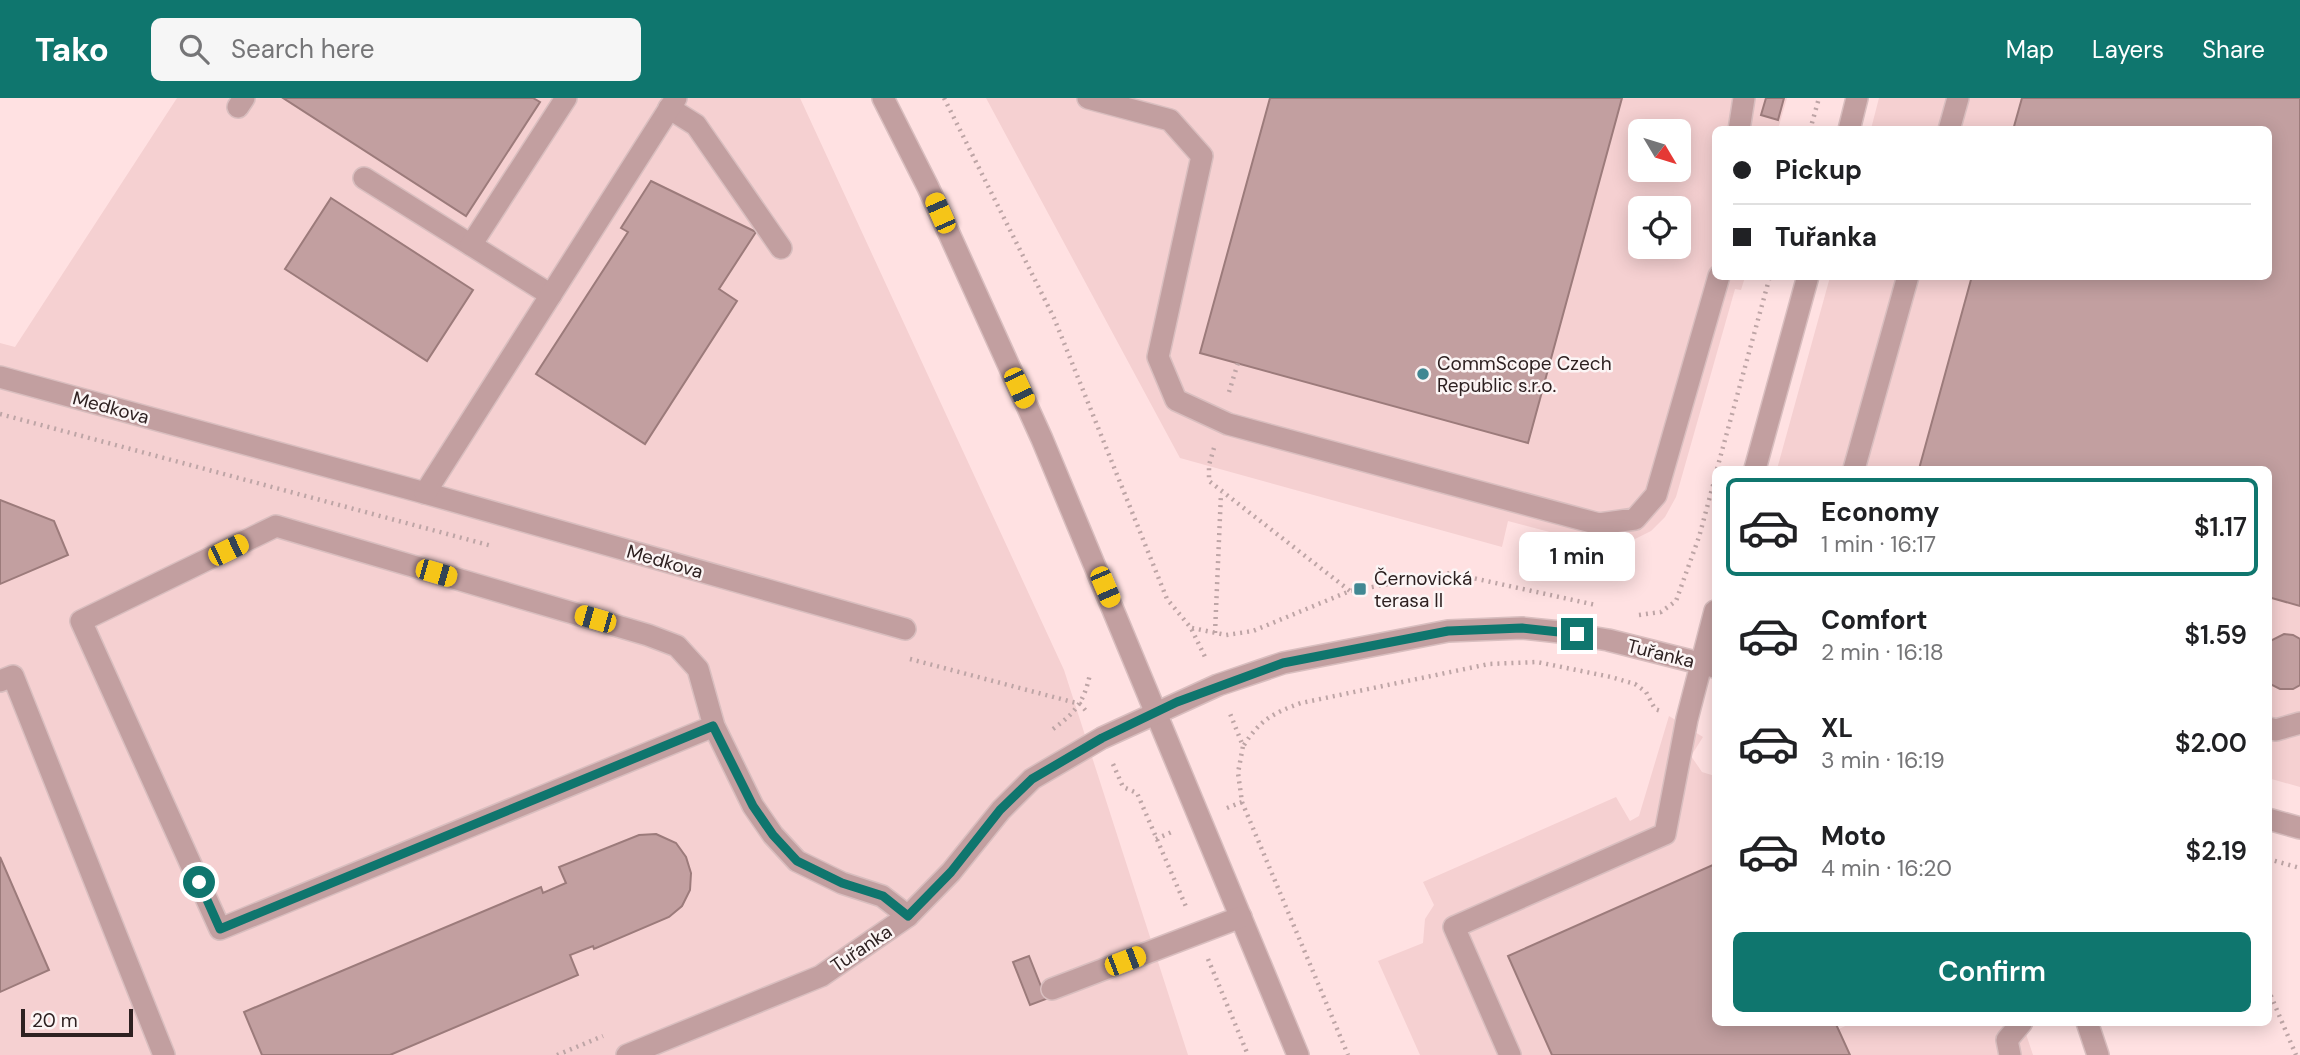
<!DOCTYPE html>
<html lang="en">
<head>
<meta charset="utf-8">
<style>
	:root { --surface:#fff; --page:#f6f6f6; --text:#202124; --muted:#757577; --line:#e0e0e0; --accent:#0f766e }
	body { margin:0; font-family:"DM Sans",sans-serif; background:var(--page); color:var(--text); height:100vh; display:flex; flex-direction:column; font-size:26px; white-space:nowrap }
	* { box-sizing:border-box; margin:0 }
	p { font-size:23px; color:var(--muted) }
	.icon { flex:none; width:38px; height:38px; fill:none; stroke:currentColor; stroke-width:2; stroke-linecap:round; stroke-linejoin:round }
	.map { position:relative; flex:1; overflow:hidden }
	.side { position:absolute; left:1712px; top:368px; width:560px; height:560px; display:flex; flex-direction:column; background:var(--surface); border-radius:10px; box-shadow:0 4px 18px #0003 }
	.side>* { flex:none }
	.hud { position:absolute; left:1712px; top:28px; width:560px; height:154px; border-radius:10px; box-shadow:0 4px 18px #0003; display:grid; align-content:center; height:154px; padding:0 21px; background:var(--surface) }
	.needle { width:46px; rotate:128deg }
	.controls { position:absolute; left:1628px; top:21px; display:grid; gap:14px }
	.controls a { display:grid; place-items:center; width:63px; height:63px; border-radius:10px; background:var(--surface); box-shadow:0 4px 18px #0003; font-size:35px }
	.scale { position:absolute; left:21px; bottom:18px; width:112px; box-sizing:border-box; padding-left:7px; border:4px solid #2e2121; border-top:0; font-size:19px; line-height:24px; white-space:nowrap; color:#2e2121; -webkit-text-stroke:5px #fcf5f5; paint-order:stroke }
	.end { position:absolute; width:32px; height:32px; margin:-16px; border:9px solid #0f766e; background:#fff; box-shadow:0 0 0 4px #fff }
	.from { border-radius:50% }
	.bubble { position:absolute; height:49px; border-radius:10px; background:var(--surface); box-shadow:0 4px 18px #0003; font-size:23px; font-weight:600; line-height:49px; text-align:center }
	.car { position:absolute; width:21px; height:42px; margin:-21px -10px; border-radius:9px; box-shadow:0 0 5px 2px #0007; background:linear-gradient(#f5c518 24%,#345 0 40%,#f5c518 0 76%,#345 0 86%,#f5c518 0) }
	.hud b { display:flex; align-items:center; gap:24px; height:66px; font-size:26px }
	.hud b+b { border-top:2px solid var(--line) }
	.hud i { width:18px; height:18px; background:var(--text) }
	ul { padding:12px 0 0; list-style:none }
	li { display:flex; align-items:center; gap:21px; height:98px; margin:0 14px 10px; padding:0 7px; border:4px solid transparent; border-radius:10px }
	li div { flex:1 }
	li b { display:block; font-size:26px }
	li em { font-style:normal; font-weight:600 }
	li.current { border-color:var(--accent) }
	li>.icon { width:63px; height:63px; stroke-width:1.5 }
	.action { display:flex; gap:14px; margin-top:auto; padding:14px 21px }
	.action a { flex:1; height:80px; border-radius:10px; background:var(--accent); color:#fff; font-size:28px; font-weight:600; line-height:80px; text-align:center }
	header { display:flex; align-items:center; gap:42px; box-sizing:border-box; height:98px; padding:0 35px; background:var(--accent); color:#fff }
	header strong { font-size:33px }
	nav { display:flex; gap:38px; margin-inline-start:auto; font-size:24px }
	.search { width:490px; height:63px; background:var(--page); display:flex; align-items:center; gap:18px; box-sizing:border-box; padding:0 24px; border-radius:10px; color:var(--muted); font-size:26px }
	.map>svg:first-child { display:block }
</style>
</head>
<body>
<header>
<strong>Tako</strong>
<div class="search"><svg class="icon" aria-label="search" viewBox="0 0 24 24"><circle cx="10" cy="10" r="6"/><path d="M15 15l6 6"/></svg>Search here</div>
<nav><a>Map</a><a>Layers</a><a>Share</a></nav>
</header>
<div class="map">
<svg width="2300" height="957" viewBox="0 0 2300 957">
	<rect width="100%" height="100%" fill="#ffe1e2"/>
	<g fill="#f5d0d1" fill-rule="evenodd">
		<path d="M177 0H800L1064 572 1188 957H0V245L15 249Z"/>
		<path d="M986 0H1787L1778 31 1715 32V178L1745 179 1741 192 1735 191 1676 399 1665 419 1651 433 1625 446 1599 447 1508 423 1502 449 1180 360ZM1640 33H1678V72H1640ZM1640 110H1678V149H1640Z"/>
		<path d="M1879 0H2300V689L2268 680V371H1777L1830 179 2268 178V32L1871 31Z"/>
		<path d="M1669 618 1703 639 1691 658 1702 674 1715 678V924H1835L1839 931 1854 924H2022L2033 957H1420L1378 863 1423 845 1425 821 1434 807 1423 784 1616 699 1630 723 1639 718Z"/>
	</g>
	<g fill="#c29fa0" stroke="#9c7b7b" stroke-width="2">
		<path d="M283 0H533L540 4 466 118Z"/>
		<path d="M1270 0H1622L1528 345 1200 255Z"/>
		<path d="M1766 0H1784L1778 22 1761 17Z"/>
		<path d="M2022 0H2300V508L2268 499V371H1919L1972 178H2268V32H2013Z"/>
		<path d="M651 83 756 134 719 191 737 203 645 346 536 276 628 134 621 130Z"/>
		<path d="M331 100 473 192 427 263 285 171Z"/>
		<path d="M0 402 54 423 68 457 0 486Z"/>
		<path d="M2284 536 2293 537 2300 541V587L2293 591H2280L2268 585V544Z"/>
		<path d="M656 736 676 745 686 759 691 775 690 792 682 808 669 819 594 851 593 848 570 857 578 877 390 957H262L244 914 541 789 543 795 566 785 559 769 639 737Z"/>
		<path d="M0 759 49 872 0 894Z"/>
		<path d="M1715 766V924H1835L1850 957H1552L1508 858Z"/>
		<path d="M1029 858 1046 901 1030 907 1013 864Z"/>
	</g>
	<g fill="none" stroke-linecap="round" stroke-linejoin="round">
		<defs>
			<g id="minor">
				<path d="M883 0 928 89 1042 341 1298 957"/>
				<path d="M1088 0 1170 22 1202 58 1158 259 1176 302 1228 326 1599 426 1635 421 1656 397 1719 178"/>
				<path d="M238 9 244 0"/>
				<path d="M669 10 696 27 781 150"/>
				<path d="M1739 32 1744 0"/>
				<path d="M1849 32 1857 0"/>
				<path d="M1949 32 1958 0"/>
				<path d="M364 80 551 197"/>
				<path d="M471 147 566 0"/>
				<path d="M0 279 425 395 905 531"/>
				<path d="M1755 371 1808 178"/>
				<path d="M1854 371 1908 178"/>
				<path d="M425 395 676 0"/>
				<path d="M0 583 13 578 164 957"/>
				<path d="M714 628 220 831 81 523 276 428 648 537 677 548 698 571 714 628 753 708 773 737 797 763 842 785 882 798 908 818"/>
				<path d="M2268 630 2276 632 2300 625"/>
				<path d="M2268 721 2300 730"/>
				<path d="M1052 891 1241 819"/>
				<path d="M2087 924 2098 957"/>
				<path d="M627 957 821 878 908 818 951 774 1001 712 1032 681 1102 640 1218 587 1283 565 1448 533 1522 530 1560 534 1608 542 1715 569"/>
				<path d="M1510 957 1454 829 1665 736 1687 621 1715 513"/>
				<path d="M2010 957 2007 942 2022 924"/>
			</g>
		</defs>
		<use href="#minor" stroke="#d9bebf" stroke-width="24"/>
		<g stroke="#bea5a6" stroke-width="4.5" stroke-dasharray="2 5" stroke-linecap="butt">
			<path d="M944 0 1054 220 1167 501 1191 530 1206 561"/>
			<path d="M1810 32 1819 0"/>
			<path d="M1229 294 1238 265"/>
			<path d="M0 316 492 448"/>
			<path d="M1214 350 1209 367V383L1350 493"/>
			<path d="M1717 371 1770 178"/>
			<path d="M1639 517 1661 514 1676 503 1699 439 1715 380"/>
			<path d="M1192 530 1226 537 1253 533 1350 493 1450 475 1596 507"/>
			<path d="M1215 535 1221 395"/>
			<path d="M910 561 1080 606 1087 614"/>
			<path d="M1053 631C1076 614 1084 604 1090 576"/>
			<path d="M1244 647C1260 622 1273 615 1301 605L1489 566 1537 564 1611 579 1635 586 1646 594 1655 611 1661 613"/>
			<path d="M1113 666 1123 689 1137 695 1187 811"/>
			<path d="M1242 704 1348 957"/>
			<path d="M1227 710 1242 704 1238 675 1243 648 1229 613"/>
			<path d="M1156 741 1174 733"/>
			<path d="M2268 761 2300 770"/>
			<path d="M1208 861 1248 957"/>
			<path d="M2268 891 2296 957"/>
			<path d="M557 957 603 938"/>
		</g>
		<use href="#minor" stroke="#c29fa0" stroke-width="21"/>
	</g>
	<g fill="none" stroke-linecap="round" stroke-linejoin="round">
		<path stroke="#0f766e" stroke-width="9" d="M199 784 220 831 713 628 753 708 773 737 797 763 842 785 883 798 908 818 951 774 1000 712 1032 681 1102 640 1177 604 1283 565 1448 533 1522 530 1577 536"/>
	</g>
	<g fill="#418792" stroke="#fcf5f5" stroke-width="2.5">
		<circle cx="1423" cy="276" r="7"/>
		<rect x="1353" y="484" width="14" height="14" rx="3.5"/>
	</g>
	<g text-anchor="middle" stroke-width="5" stroke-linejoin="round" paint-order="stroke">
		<g font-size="19" fill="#2e2121" stroke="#fcf5f5" text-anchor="start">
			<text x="1437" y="272">CommScope Czech<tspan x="1437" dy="22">Republic s.r.o.</tspan></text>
			<text x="1374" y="487">Černovická<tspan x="1374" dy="22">terasa II</tspan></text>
		</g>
		<g font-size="19" fill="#2e2121" stroke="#fcf5f5">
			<text transform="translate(111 309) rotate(15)" y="7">Medkova</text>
			<text transform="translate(665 463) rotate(16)" y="7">Medkova</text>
			<text transform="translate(1661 555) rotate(14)" y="7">Tuřanka</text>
			<text transform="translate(861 850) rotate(-34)" y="7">Tuřanka</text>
		</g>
	</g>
</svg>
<div class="controls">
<a><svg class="needle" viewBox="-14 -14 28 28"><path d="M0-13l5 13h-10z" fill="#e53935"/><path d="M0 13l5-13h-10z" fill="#757577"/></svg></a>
<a><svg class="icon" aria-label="locate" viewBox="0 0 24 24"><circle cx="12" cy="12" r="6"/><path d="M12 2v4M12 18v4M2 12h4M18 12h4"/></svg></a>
</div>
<div class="scale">20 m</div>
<i class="end from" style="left:199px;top:784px"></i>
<i class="end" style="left:1577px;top:536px"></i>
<div class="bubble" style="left:1519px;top:434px;width:116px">1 min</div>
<i class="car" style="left:940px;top:115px;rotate:336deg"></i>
<i class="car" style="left:1019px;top:290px;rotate:155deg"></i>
<i class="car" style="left:228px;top:452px;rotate:64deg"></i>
<i class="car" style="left:436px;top:475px;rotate:106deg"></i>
<i class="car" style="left:1105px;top:489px;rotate:157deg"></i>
<i class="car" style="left:595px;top:521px;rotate:286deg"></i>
<i class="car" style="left:1125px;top:863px;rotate:69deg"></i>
<div class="hud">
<b><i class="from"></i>Pickup</b>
<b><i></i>Tuřanka</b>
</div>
<section class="side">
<ul>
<li class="current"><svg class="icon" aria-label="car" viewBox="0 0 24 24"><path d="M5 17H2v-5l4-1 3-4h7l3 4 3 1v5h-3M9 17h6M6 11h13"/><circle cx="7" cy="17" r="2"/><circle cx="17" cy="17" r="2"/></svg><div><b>Economy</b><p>1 min · 16:17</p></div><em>$1.17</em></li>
<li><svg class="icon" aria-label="car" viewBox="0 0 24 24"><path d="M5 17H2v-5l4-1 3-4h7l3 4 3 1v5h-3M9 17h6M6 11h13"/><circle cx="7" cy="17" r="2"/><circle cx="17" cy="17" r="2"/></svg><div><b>Comfort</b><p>2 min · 16:18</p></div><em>$1.59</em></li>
<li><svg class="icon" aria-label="car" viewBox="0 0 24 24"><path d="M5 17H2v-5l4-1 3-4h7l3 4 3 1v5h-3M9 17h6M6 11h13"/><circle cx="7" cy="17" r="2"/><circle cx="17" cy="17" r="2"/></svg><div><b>XL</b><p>3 min · 16:19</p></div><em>$2.00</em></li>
<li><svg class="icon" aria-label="car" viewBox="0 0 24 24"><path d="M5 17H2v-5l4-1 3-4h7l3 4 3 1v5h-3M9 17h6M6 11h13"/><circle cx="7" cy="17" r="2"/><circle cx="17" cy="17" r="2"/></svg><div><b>Moto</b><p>4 min · 16:20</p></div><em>$2.19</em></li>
</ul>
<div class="action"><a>Confirm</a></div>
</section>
</div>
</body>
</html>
